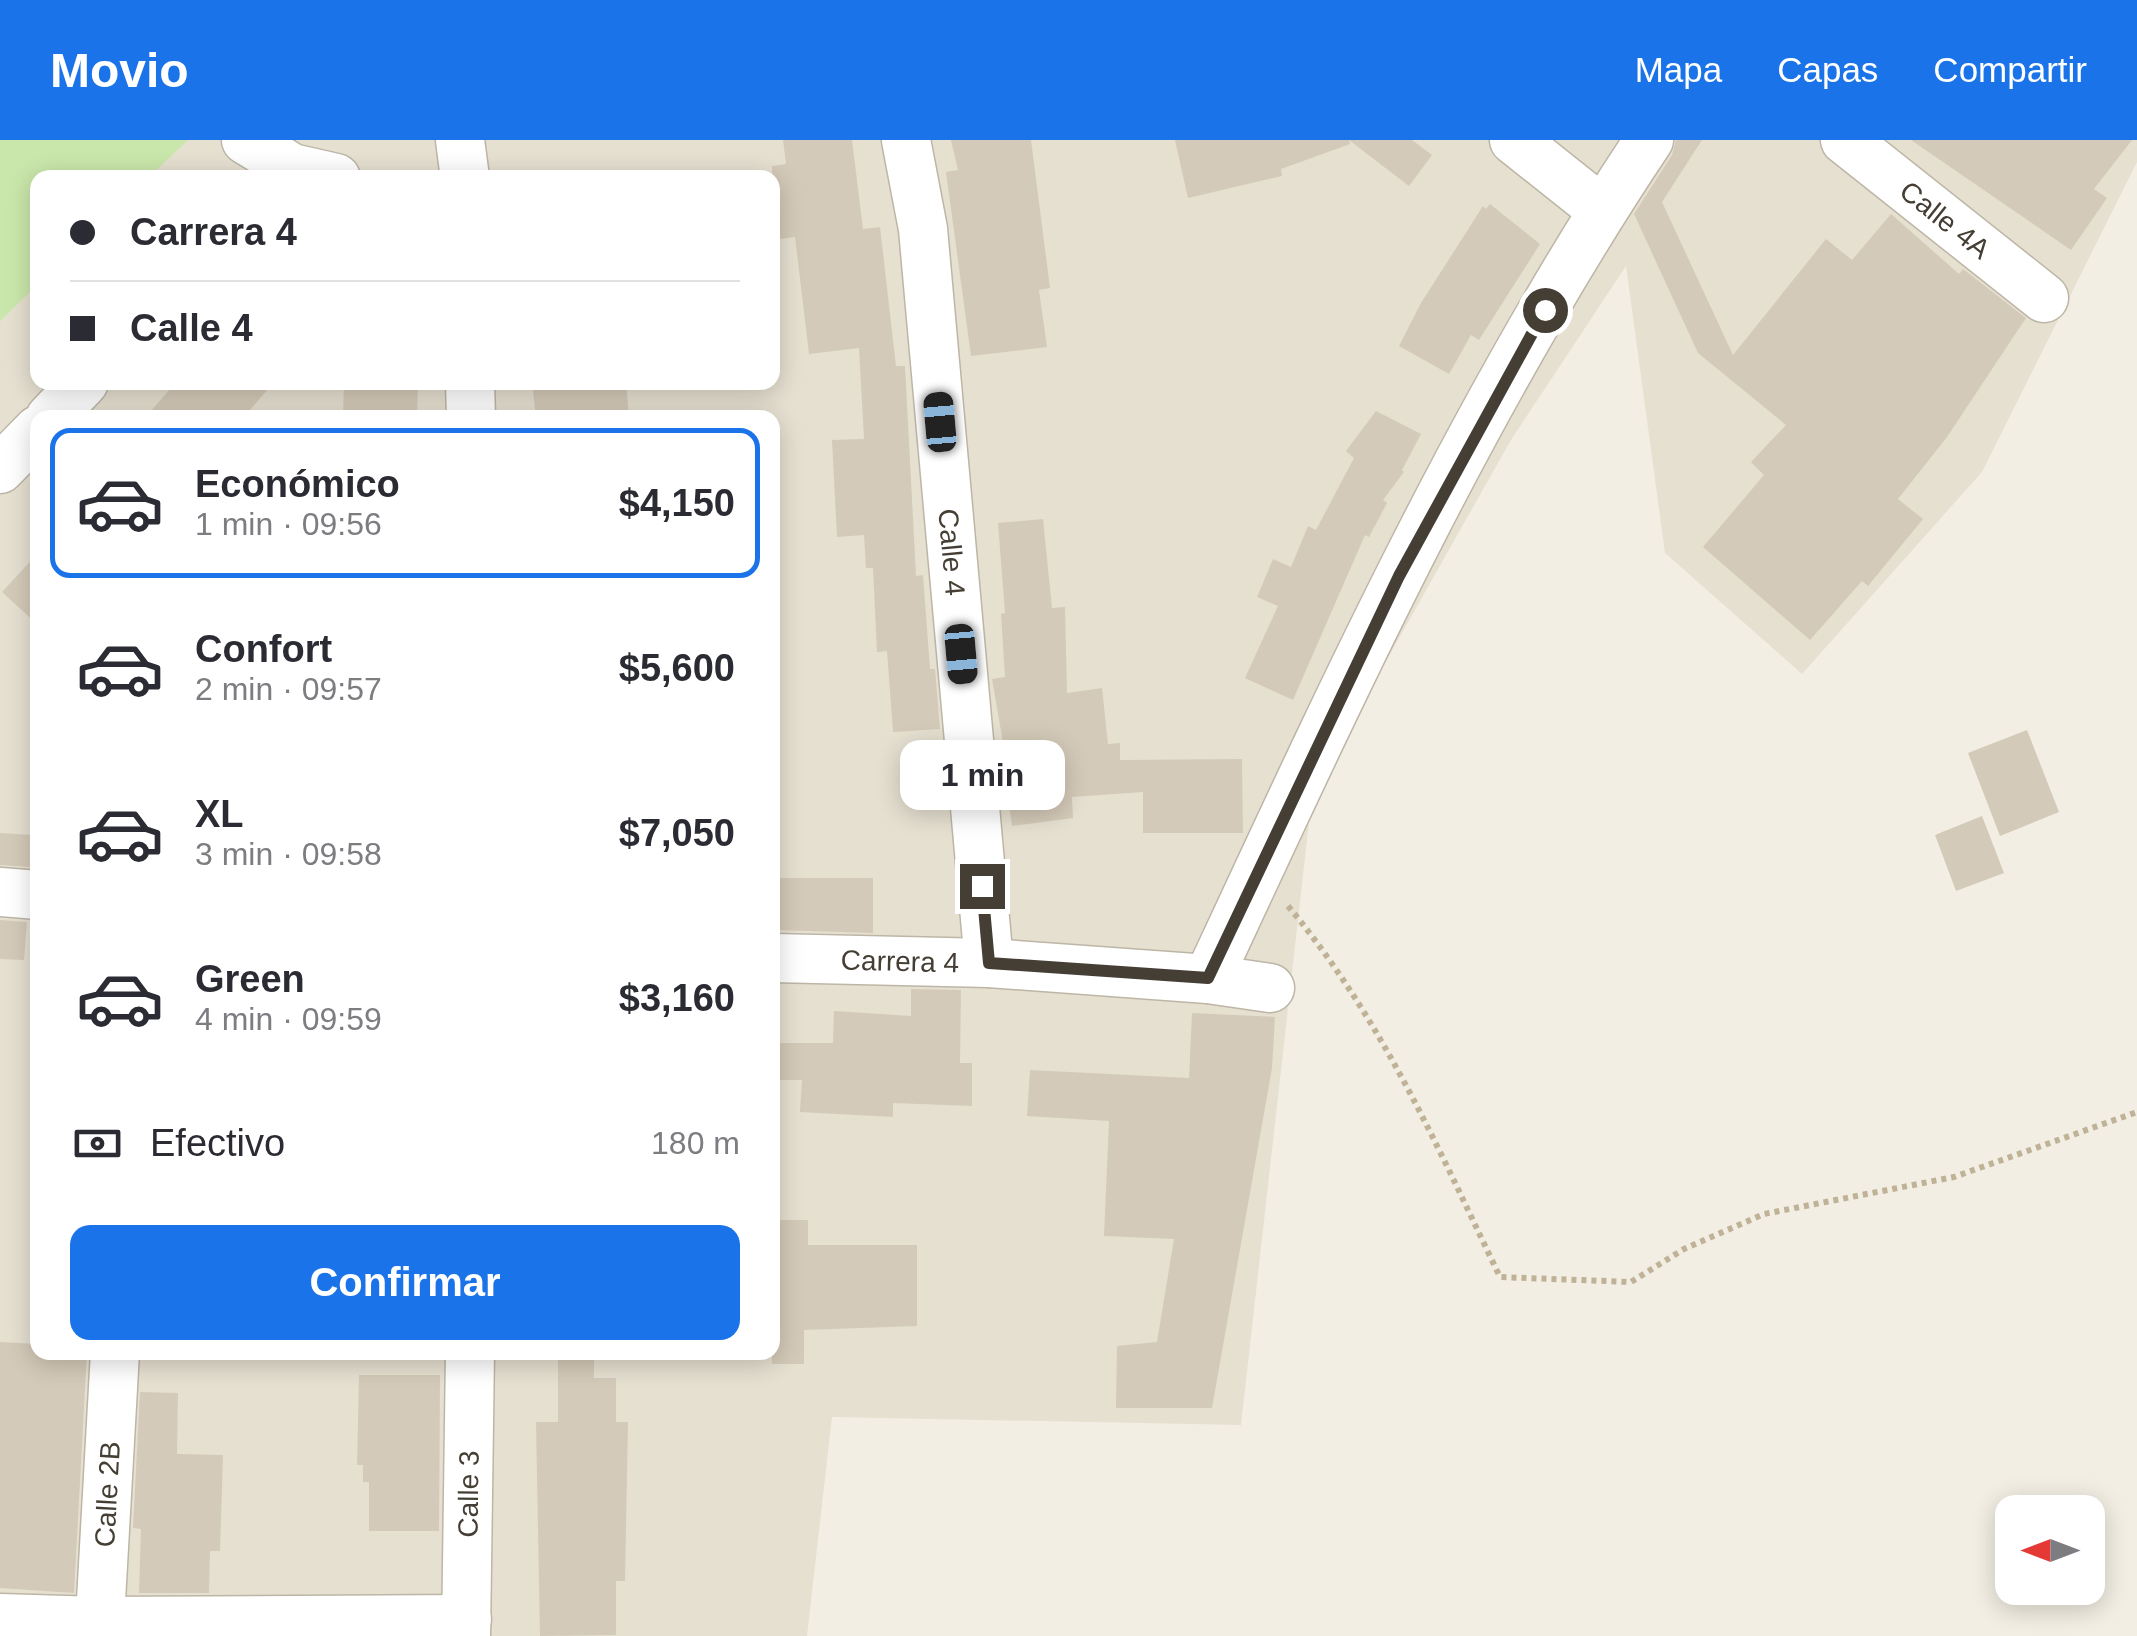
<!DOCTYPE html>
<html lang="es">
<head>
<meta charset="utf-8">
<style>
	:root { --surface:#fff; --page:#f2f2f3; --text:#2b2b33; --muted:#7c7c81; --line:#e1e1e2; --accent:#1a73e8 }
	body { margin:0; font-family:Helvetica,sans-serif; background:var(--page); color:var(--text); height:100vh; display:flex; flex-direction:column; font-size:38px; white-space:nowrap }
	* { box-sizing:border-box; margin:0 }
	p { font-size:32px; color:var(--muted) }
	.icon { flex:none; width:55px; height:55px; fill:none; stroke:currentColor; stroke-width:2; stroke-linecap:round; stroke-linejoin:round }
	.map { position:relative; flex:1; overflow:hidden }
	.side { position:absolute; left:30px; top:270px; width:750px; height:950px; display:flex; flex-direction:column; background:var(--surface); border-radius:20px; box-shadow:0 5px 25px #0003 }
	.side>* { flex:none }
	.banner { position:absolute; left:30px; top:30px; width:750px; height:220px; border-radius:20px; box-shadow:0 5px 25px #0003; display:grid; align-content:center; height:220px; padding:0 40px; background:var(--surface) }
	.needle { width:65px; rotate:270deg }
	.controls { position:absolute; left:1995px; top:1355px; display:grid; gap:20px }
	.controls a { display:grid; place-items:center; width:110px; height:110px; border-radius:20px; background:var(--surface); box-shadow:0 5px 25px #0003; font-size:50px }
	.end { position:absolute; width:45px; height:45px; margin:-22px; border:12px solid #443e34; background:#fff; box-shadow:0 0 0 5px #fff }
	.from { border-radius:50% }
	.bubble { position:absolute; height:70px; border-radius:20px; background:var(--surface); box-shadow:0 5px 25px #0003; font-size:32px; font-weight:800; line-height:70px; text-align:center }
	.car { position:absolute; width:30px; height:60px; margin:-30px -15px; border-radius:12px; box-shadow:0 0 8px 2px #0007; background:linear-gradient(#222 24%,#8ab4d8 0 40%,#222 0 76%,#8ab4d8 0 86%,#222 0) }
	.banner b { display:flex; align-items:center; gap:35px; height:95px; font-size:38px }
	.banner b+b { border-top:2px solid var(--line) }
	.banner i { width:25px; height:25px; background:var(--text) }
	ul { padding:18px 0 0; list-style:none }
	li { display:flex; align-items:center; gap:30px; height:150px; margin:0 20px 15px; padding:0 20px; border:5px solid transparent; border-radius:20px }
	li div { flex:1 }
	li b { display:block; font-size:38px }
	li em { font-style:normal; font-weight:800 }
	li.on { border-color:var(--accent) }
	li>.icon { width:90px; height:90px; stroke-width:1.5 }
	.pay { display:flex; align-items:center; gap:25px; height:110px; padding:0 40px; font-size:38px }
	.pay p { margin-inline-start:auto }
	.button { display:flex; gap:20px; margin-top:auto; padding:20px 40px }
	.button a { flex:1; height:115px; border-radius:20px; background:var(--accent); color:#fff; font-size:40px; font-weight:800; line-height:115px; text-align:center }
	header { display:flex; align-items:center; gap:60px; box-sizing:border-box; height:140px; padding:0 50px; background:var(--accent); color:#fff }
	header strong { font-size:48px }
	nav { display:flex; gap:55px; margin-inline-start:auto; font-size:35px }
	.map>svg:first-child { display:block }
</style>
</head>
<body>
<header>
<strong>Movio</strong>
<nav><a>Mapa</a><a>Capas</a><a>Compartir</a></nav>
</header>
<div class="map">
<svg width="2137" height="1496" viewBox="0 0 2137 1496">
	<rect width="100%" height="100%" fill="#f2eee3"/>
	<path fill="#e6e0d1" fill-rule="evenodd" d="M0 0H2137V22L1982 332 1802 534 1665 413 1626 126 1511 300 1381 530 1309 682 1241 1285 832 1277 807 1496H0ZM38 38H772V242H38ZM38 278H772V1212H38Z"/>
	<path fill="#cae7ab" d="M0 0H188L149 37 38 38 37 145 0 181Z"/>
	<g fill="#d4cab9">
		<path d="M783 0H852L863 89 880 87 896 226H905L916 436 923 435 930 529H935L940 589 893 592 887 511 877 512 873 428H866L864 395 837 397 832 300 864 299 859 208 809 214 795 97 772 100V26L786 24Z"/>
		<path d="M951 0H1031L1050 148 1039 150 1047 207 971 216 946 32 958 30Z"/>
		<path d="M1175 0H1349L1350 4 1281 29 1282 36 1188 58Z"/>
		<path d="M1349 0H1412L1432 15 1409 46Z"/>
		<path d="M1676 0H1702L1662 62 1733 215 1826 99 1852 120 1891 74 1959 134 1963 129 2026 178 1947 297 1898 359 1923 379 1868 446 1862 441 1810 500 1703 407 1764 335 1751 322 1786 285 1698 213 1634 74 1672 15Z"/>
		<path d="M1911 0H2132L2094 49 2107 58 2071 110Z"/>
		<path d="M1490 64 1540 104 1479 200 1471 195 1449 234 1399 206 1421 163 1483 66 1486 69Z"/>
		<path d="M176 242H274L243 278H145Z"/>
		<path d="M344 242H418L417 278H343Z"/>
		<path d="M532 242H626L629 278H536Z"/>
		<path d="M1376 271 1421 294 1402 330 1404 332 1383 360 1387 363 1369 397 1365 395 1293 560 1245 538 1278 466 1257 457 1273 419 1291 427 1308 386 1316 390 1354 318 1346 311Z"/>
		<path d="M1043 379 1052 468 1065 467 1067 553 1102 548 1108 604 1120 603V620L1242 619 1243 693H1143V652L1072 657 1073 678 1012 686 1002 614H1005L992 539 1005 537 1001 474 1005 473 998 383Z"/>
		<path d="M38 413V485L2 452Z"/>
		<path d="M2027 590 2059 672 2000 696 1968 613Z"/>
		<path d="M1982 676 2004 733 1956 751 1935 695Z"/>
		<path d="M0 693 33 695 31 727 0 725Z"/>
		<path d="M773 738H873V793L773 790Z"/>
		<path d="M0 780 27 782 24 820 0 819Z"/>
		<path d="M911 849 961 850 960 923H972V966L893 963V977L800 972 802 940H772V903H833L834 871 911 876Z"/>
		<path d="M1192 873 1275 877 1272 928 1212 1268H1116L1117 1206 1157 1202 1174 1099 1104 1096 1109 981 1027 976 1030 930 1189 938Z"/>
		<path d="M772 1080H808V1105H917V1186L804 1190V1224H772Z"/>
		<path d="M0 1202 38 1204V1212H87L74 1453 0 1448Z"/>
		<path d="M558 1212H594V1238H616V1282H628L625 1441H616V1495L540 1496 536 1282H558Z"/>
		<path d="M359 1235H440L439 1391H369V1342H363V1325H357Z"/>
		<path d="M140 1252 178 1253 177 1314 223 1315 220 1411H210L209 1453H139L141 1389 133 1388Z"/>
	</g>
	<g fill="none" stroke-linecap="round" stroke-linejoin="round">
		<defs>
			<g id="minor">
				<path d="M246 0 292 28 336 38"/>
				<path d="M460 0 465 38"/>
				<path id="s1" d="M906 0 923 89 989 823"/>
				<path d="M1514 0 1602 70"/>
				<path id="s2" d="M1845 0 2044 158"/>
				<path d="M470 242 471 278"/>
				<path d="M50 278 84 242"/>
				<path d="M0 329 38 290"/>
				<path d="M0 752 38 755"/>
				<path id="s3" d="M772 818 989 823 1208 839 1270 848"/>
				<path d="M1208 839C1341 553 1473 263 1649 0"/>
				<path d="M0 1478 100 1481 467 1479"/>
				<path id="s4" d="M99 1496 115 1212"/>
				<path id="s5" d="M466 1496 470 1212"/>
			</g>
		</defs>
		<use href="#minor" stroke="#bdb6a6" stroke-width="51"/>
		<path stroke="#bfb297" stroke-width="6" stroke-dasharray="5 5" stroke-linecap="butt" d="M1288 766C1382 879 1437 1006 1500 1137L1631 1142 1684 1109 1764 1074 1954 1037 2137 972"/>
		<use href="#minor" stroke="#fff" stroke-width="48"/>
	</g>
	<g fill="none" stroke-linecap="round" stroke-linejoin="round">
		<path stroke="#443e34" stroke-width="12" d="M982 746 989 823 1208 838 1399 436 1545 170"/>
	</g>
	<g text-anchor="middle" stroke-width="10" stroke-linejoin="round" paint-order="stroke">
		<g font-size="28" fill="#443e34" stroke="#fff">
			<text dy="10" stroke="none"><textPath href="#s2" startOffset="128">Calle 4A</textPath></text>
			<text dy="10" stroke="none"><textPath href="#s1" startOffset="415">Calle 4</textPath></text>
			<text dy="10" stroke="none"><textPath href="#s3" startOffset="128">Carrera 4</textPath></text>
			<text dy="10" stroke="none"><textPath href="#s4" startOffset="142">Calle 2B</textPath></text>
			<text dy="10" stroke="none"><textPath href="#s5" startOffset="142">Calle 3</textPath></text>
		</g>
	</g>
</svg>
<div class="controls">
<a><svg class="needle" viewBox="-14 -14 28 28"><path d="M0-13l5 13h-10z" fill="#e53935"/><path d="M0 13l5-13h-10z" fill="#7c7c81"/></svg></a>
</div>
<i class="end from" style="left:1545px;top:170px"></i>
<i class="end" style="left:982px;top:746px"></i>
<div class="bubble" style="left:900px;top:600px;width:165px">1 min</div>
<i class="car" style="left:940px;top:282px;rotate:355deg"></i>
<i class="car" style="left:961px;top:514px;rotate:175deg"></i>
<div class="banner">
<b><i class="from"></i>Carrera 4</b>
<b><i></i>Calle 4</b>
</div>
<section class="side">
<ul>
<li class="on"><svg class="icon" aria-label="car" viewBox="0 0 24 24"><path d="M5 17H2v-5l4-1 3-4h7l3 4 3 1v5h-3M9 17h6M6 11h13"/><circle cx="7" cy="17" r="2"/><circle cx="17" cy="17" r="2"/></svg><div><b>Económico</b><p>1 min · 09:56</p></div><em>$4,150</em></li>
<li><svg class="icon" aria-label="car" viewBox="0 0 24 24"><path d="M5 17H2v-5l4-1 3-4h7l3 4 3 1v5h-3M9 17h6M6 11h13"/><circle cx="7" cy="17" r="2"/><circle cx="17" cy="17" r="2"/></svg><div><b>Confort</b><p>2 min · 09:57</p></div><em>$5,600</em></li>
<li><svg class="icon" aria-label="car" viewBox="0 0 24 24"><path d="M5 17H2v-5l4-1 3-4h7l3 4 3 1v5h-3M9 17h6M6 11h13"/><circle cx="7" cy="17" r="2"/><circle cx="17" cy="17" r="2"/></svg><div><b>XL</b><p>3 min · 09:58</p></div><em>$7,050</em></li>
<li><svg class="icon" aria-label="car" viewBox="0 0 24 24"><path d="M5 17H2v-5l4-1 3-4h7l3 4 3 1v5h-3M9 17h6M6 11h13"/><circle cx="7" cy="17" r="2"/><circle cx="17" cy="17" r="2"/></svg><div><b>Green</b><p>4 min · 09:59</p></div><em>$3,160</em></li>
</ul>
<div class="pay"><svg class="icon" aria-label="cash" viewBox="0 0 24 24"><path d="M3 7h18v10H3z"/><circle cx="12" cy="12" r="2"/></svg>Efectivo<p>180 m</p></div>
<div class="button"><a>Confirmar</a></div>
</section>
</div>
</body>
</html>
